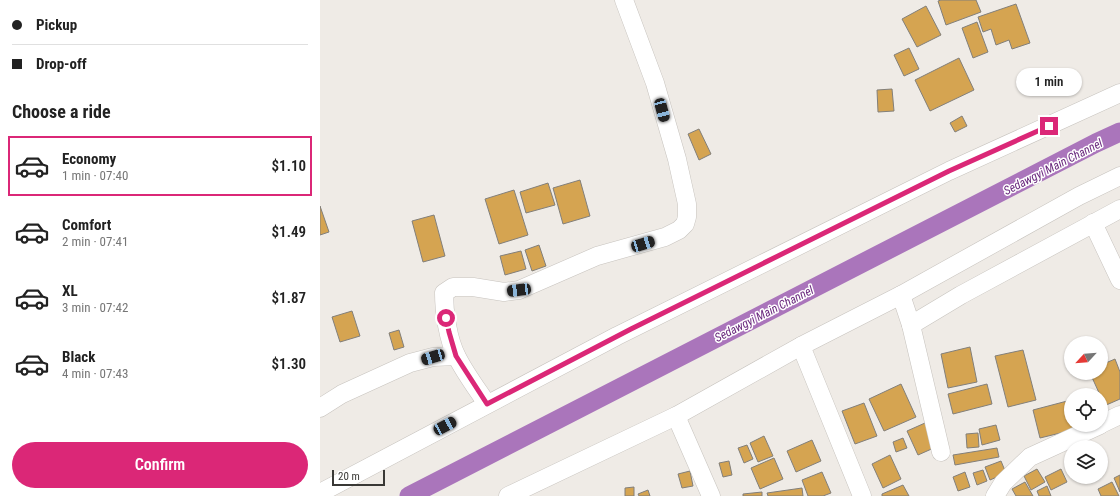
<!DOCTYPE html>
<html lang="en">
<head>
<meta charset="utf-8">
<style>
	:root { --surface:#fff; --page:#f6f6f6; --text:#222; --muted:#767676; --line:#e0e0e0; --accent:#db2777 }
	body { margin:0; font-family:"Roboto Condensed",sans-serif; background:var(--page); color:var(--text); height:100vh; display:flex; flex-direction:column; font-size:15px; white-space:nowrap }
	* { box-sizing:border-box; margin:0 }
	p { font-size:13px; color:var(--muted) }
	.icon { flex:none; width:22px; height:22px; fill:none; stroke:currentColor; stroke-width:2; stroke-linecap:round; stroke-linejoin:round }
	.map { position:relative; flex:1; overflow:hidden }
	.side { display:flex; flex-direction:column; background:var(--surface); width:320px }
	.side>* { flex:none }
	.top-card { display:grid; align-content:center; height:88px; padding:0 12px; background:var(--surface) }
	.needle { width:26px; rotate:244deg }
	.controls { position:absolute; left:744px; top:336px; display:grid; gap:8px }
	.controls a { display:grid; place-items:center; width:44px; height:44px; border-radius:50%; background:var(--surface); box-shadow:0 1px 3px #0004; font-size:20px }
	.scale { position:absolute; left:12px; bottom:10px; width:53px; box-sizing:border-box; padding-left:4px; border:2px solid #393835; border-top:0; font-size:11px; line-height:14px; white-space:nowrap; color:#393835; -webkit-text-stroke:3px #fff; paint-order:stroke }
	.end { position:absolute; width:18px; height:18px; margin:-9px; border:5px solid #db2777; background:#fff; box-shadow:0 0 0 2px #fff }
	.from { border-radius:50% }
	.bubble { position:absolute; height:28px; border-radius:14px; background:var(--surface); box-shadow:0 1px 3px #0004; font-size:13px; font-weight:600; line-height:28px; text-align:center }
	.car { position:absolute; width:12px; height:24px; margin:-12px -6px; border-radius:5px; box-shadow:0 0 3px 1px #0007; background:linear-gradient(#222 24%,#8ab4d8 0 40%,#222 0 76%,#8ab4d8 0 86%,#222 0) }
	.top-card b { display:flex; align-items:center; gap:14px; height:38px; font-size:15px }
	.top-card b+b { border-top:1px solid var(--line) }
	.top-card i { width:10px; height:10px; background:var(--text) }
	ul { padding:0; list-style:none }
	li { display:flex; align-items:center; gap:12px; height:60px; margin:0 8px 6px; padding:0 4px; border:2px solid transparent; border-radius:0px }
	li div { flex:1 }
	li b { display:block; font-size:15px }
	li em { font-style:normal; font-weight:600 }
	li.current { border-color:var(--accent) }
	li>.icon { width:36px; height:36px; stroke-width:1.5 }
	h2 { padding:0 12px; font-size:18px; line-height:48px }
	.action { display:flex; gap:8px; margin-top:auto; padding:8px 12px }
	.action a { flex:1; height:46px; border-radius:24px; background:var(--accent); color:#fff; font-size:16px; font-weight:600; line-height:46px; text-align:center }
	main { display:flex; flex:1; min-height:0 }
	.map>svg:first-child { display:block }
</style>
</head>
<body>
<main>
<section class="side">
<div class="top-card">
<b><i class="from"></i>Pickup</b>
<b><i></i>Drop-off</b>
</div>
<h2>Choose a ride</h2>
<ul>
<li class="current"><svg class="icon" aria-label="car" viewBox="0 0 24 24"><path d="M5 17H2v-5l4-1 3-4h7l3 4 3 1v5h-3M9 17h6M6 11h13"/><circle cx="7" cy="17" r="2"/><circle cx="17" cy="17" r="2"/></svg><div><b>Economy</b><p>1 min · 07:40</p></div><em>$1.10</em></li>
<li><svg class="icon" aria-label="car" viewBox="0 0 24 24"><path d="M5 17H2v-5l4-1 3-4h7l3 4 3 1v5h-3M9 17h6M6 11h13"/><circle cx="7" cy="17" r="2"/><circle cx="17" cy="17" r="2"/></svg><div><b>Comfort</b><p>2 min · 07:41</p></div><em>$1.49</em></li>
<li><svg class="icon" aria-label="car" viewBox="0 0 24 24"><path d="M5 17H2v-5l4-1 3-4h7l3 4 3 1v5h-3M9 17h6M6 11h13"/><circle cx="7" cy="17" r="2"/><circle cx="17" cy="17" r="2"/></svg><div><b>XL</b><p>3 min · 07:42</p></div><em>$1.87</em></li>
<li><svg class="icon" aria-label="car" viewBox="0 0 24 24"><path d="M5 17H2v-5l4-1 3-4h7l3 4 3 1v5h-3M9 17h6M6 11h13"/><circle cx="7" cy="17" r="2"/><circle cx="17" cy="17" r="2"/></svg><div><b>Black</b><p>4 min · 07:43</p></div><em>$1.30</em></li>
</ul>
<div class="action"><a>Confirm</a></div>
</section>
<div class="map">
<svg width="800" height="496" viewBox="0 0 800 496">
	<rect width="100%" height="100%" fill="#efebe6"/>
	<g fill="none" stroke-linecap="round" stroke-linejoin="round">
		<path stroke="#aa75bb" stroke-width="19" d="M89 496 776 143 800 132"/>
	</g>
	<g fill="#d5a451" stroke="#827f7a">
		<path d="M621 0H656L661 12 626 25 618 1Z"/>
		<path d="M696 4 710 43 692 49 689 40 676 45 671 29 663 32 658 17Z"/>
		<path d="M606 6 621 35 597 47 582 19Z"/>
		<path d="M657 22 668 52 653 58 642 28Z"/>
		<path d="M589 48 599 69 584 76 574 55Z"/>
		<path d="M639 58 654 90 610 111 595 80Z"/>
		<path d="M572 89 574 111 558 112 557 90Z"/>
		<path d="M642 116 647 126 635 132 630 123Z"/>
		<path d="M379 129 391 154 379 160 368 134Z"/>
		<path d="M260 180 270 216 243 224 233 188Z"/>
		<path d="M228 183 235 205 206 213 200 192Z"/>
		<path d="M194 190 208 235 179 244 165 199Z"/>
		<path d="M0 206 9 232 0 235Z"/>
		<path d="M114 215 125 256 103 262 92 221Z"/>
		<path d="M219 245 226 266 212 271 205 250Z"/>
		<path d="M201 251 206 269 185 275 180 256Z"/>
		<path d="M32 311 40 336 20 342 12 317Z"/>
		<path d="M79 330 84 347 74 350 69 333Z"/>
		<path d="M650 347 657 382 628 388 621 354Z"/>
		<path d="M703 350 716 400 688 407 675 356Z"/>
		<path d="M795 359 800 372V399L784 406 781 395H780L770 373H781V365Z"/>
		<path d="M581 384 596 417 564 431 549 399Z"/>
		<path d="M667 384 672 404 633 414 628 394Z"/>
		<path d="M751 400V425H765V427L720 438 713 410Z"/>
		<path d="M544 403 557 436 535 444 522 411Z"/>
		<path d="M605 423 616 447 598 455 587 431Z"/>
		<path d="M676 425 680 440 662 445 659 429Z"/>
		<path d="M658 433 659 447 647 448 646 434Z"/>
		<path d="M444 436 453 456 438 462 430 443Z"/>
		<path d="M583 438 587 448 576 452 573 442Z"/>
		<path d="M492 440 501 461 476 472 467 451Z"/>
		<path d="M427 445 433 459 424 463 418 448Z"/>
		<path d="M677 448 679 457 635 465 633 455Z"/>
		<path d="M570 455 581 479 563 488 552 464Z"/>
		<path d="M454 458 463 479 440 489 431 468Z"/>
		<path d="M409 461 412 475 403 477 399 463Z"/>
		<path d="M681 461 686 473 670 480 665 467Z"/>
		<path d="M717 469 725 482 711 490 704 476Z"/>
		<path d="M741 469 747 482 731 490 725 477Z"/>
		<path d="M663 470 667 481 657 485 653 473Z"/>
		<path d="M370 471 373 486 362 488 358 474Z"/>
		<path d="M502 472 511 493 503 496H488L482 480Z"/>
		<path d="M645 472 650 487 638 491 633 477Z"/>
		<path d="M800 475V492L794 478Z"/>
		<path d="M705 482 713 496H696L692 489Z"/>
		<path d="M792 482 799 496H781L778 489Z"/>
		<path d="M583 485 589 496H562V494Z"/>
		<path d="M727 486 731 496H719L717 491Z"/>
		<path d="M314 487V496H305V488Z"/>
		<path d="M482 488 483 496H448L447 493Z"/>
		<path d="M328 490 330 496H319L318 494Z"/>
		<path d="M442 492V496H423V494Z"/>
	</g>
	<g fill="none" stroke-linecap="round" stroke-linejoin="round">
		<defs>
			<g id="minor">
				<path d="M773 223 800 280"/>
				<path d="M581 295 591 325 621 452"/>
				<path d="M591 325 641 295 800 209"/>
				<path d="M481 346 542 496"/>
				<path d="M167 404C157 389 145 373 137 357 128 340 124 312 124 293L133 287H153L184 292 199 290 277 256 345 237 359 230 365 224 367 217V204L357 159 335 83 304 0"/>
				<path d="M0 408 22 394 90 363 113 357 136 356"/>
				<path d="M356 416 391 496"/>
				<path d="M781 424 800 415"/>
				<path d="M0 493 297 336 629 171 800 93"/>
				<path d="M188 496 356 416 481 346 581 295 759 196 800 176"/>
				<path d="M675 496 683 483 710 457 780 425"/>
			</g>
		</defs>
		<use href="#minor" stroke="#c7c3be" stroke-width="19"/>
		<use href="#minor" stroke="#fff" stroke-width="18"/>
	</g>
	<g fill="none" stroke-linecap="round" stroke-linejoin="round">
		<path stroke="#db2777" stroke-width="5" d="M126 318 129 332 136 356 167 404 311 329 629 171 729 126"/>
	</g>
	<g text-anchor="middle" stroke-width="3" stroke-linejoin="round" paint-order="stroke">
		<g font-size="12" font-style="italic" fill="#69287d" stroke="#fff">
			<text transform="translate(733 167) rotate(-27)" y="4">Sedawgyi Main Channel</text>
			<text transform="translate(444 314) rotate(-27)" y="4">Sedawgyi Main Channel</text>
		</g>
	</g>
</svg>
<div class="controls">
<a><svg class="needle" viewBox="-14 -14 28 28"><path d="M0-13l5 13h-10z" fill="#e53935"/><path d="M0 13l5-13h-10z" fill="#767676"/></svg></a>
<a><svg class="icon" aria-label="locate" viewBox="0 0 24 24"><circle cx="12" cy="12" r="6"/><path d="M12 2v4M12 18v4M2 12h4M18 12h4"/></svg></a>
<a><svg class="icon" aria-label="layers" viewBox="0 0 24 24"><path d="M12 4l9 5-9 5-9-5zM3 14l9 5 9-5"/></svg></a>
</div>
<div class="scale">20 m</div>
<i class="end from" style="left:126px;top:318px"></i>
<i class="end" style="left:729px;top:126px"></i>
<div class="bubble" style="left:696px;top:68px;width:66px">1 min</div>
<i class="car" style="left:342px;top:110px;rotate:165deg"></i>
<i class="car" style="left:323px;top:244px;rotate:73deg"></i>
<i class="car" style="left:199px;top:290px;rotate:263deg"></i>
<i class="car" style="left:113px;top:357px;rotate:253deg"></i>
<i class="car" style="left:125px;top:426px;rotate:62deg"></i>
</div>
</main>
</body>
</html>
